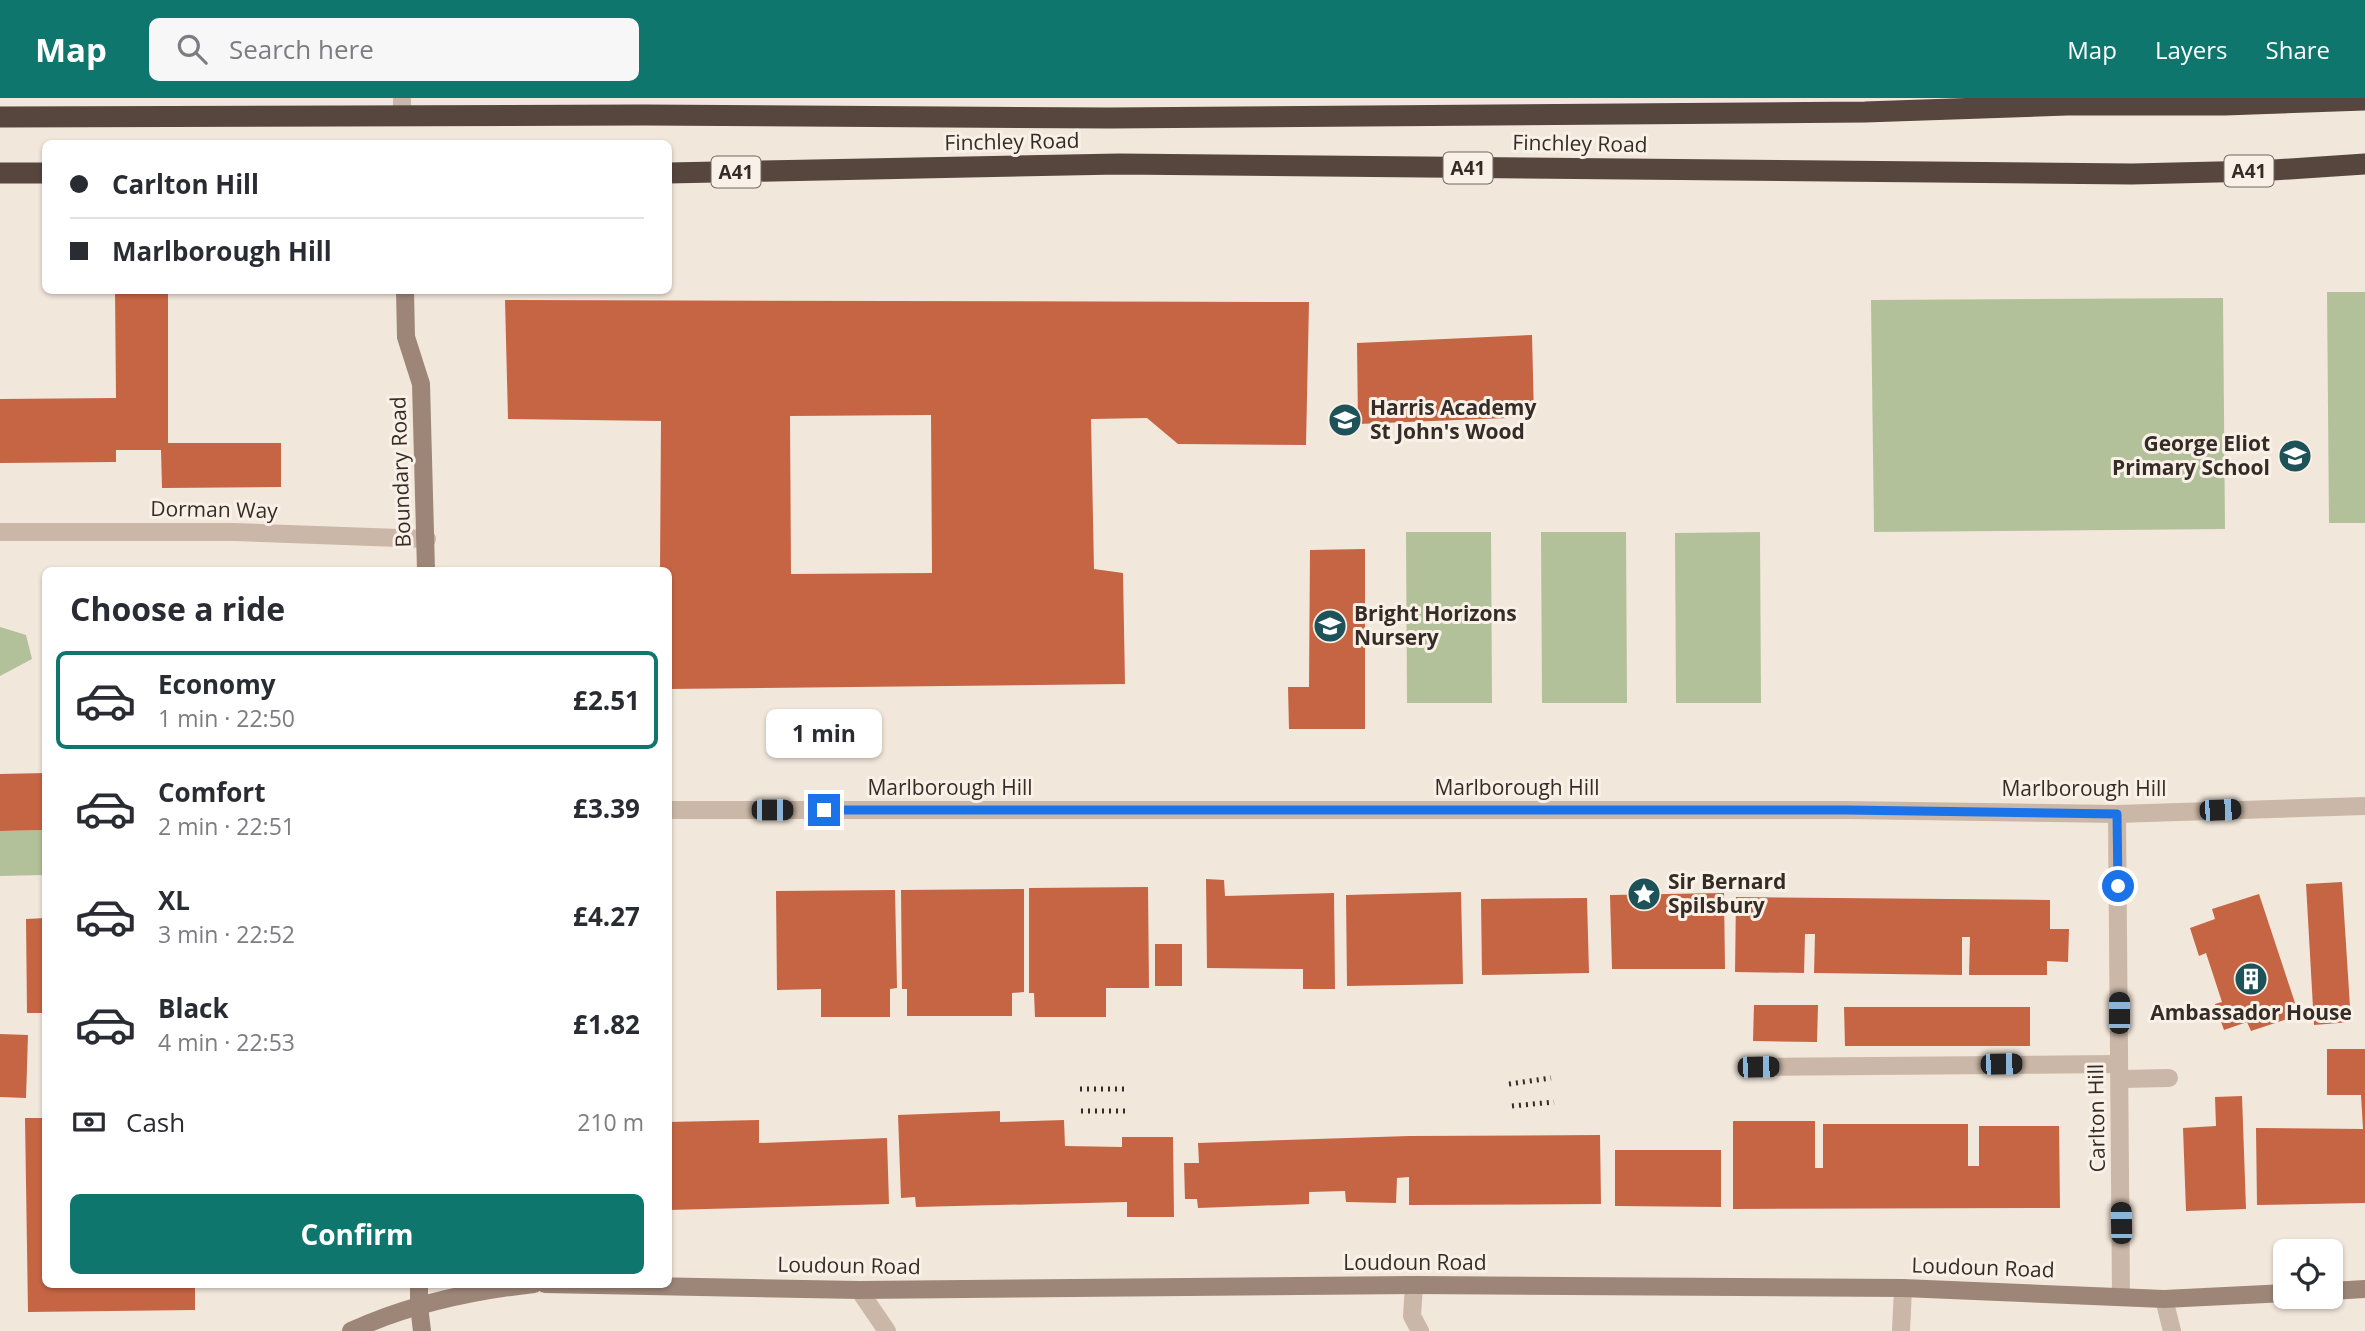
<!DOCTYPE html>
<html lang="en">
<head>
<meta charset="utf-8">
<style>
	:root { --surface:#fff; --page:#f7f7f7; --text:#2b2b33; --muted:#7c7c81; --line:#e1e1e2; --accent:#0f766e }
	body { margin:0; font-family:"Open Sans",sans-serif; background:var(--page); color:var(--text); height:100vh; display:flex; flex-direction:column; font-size:26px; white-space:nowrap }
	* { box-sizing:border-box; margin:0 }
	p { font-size:23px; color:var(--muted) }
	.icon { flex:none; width:38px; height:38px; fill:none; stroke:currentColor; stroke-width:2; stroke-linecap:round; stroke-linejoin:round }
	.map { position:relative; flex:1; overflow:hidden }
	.sheet { position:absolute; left:42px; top:469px; width:630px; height:721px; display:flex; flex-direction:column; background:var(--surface); border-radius:10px; box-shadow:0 2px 5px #0004 }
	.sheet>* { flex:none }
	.top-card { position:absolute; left:42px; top:42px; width:630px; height:154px; border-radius:10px; box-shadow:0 2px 5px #0004; display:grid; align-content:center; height:154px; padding:0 28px; background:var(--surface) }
	.controls { position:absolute; left:2273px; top:1141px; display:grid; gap:14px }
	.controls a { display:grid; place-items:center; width:70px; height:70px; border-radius:10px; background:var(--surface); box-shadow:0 2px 5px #0004; font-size:35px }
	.end { position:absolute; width:32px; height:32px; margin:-16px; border:9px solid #1a73e8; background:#fff; box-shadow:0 0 0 4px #fff }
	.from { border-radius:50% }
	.bubble { position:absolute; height:49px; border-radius:10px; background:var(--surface); box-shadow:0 2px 5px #0004; font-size:23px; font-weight:700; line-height:49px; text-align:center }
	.car { position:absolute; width:21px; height:42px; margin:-21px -10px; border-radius:9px; box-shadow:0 0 5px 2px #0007; background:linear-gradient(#222 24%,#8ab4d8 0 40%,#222 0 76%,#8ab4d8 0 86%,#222 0) }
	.top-card b { display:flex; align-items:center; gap:24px; height:66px; font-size:26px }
	.top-card b+b { border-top:2px solid var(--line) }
	.top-card i { width:18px; height:18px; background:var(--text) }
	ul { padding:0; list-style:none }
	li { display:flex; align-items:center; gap:21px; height:98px; margin:0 14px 10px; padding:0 14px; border:4px solid transparent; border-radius:10px }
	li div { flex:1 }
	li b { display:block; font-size:26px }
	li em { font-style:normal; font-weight:700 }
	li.active { border-color:var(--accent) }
	li>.icon { width:63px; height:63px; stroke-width:1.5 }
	h2 { padding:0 28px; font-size:32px; line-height:84px }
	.pay { display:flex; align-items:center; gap:18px; height:77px; padding:0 28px; font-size:26px }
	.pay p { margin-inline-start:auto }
	.button { display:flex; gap:14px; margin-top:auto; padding:14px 28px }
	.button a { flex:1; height:80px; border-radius:10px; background:var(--accent); color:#fff; font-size:28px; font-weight:700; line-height:80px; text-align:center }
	header { display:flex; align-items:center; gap:42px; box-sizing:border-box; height:98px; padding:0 35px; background:var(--accent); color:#fff }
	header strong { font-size:33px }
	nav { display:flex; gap:38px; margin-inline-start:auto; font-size:24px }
	.search { width:490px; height:63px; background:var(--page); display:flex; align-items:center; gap:18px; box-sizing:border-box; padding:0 24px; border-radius:10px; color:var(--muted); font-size:26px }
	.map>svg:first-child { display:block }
</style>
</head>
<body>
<header>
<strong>Map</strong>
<div class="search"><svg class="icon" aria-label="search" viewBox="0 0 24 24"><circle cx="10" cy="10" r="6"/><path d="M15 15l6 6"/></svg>Search here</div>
<nav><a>Map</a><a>Layers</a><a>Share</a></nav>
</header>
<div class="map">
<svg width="2365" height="1233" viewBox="0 0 2365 1233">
	<rect width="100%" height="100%" fill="#f2e7db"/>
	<g fill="#b3c19b">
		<path d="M2327 194H2365V425H2329Z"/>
		<path d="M2223 200 2225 431 1874 434 1871 202Z"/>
		<path d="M1406 434H1491L1492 605H1407Z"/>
		<path d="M1541 434H1626L1627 605H1542Z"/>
		<path d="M1760 434 1761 605H1676L1675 435Z"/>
		<path d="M0 529 26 537 32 561 0 578Z"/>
		<path d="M45 732V777L0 778V733Z"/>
	</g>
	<g fill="#c66544" fill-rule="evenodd">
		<path d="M115 192H168V345H281V389L162 390 161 352H116V364L0 365V301L116 300Z"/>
		<path d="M505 202 1309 204 1306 347 1178 346 1147 320 1091 321 1094 471 1123 475 1125 586 668 591V472H660L661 323 508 321ZM931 317 932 475 791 476 790 318Z"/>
		<path d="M1532 237 1534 319 1358 326 1357 245Z"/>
		<path d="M1365 451V631H1289L1288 589H1309L1310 452Z"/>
		<path d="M46 675V732L0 733V676Z"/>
		<path d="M1206 781 1224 782 1225 798 1334 795 1335 891H1303V871L1207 870Z"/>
		<path d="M2342 784 2351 924 2314 927 2306 786Z"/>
		<path d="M1148 789 1149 890H1106V919H1035L1034 895H1029V790Z"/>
		<path d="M1024 791V894L1012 895V918H907V891H902L901 792Z"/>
		<path d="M895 792 897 890 890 891V919H821V891L777 892 776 793Z"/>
		<path d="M1461 794 1463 886 1347 888 1346 797Z"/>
		<path d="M1724 795 1725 871H1612L1610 797Z"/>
		<path d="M2259 796 2299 917 2251 933 2247 924 2224 932 2215 906 2222 904 2206 855 2199 858 2190 830 2215 821 2212 811Z"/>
		<path d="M1736 799 2050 802V831H2069L2068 864 2047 863V877H1969L1970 839H1962V877L1814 875 1815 836H1805L1804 875 1735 874Z"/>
		<path d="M1587 800 1589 875 1482 877 1481 801Z"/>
		<path d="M46 820V915H27L26 821Z"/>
		<rect x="1155" y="846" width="27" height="42"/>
		<path d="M1754 907H1818L1817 944 1753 943Z"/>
		<path d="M1844 909H2030V948H1845Z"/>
		<path d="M0 936 28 937 26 1000 0 999Z"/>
		<path d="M2327 951H2365V1105L2257 1107 2256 1030 2363 1031 2361 997H2327Z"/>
		<path d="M2242 998 2246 1111 2186 1113 2183 1030 2216 1028 2215 999Z"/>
		<path d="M1000 1013V1024L1064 1022 1065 1048 1122 1049V1039H1173L1174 1119H1127V1104L916 1109 915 1099 901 1100 898 1017Z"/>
		<path d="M25 1020H46V1186H195V1212L28 1214Z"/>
		<path d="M759 1022V1045L887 1040 889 1106 668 1112V1024Z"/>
		<path d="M1733 1023H1815V1070H1823V1026H1968V1068H1979V1028H2059L2060 1110 1733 1111Z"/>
		<path d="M1600 1037 1601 1106 1409 1107V1079L1397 1080 1396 1105 1346 1104 1345 1093 1309 1094V1106L1198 1110 1197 1101H1185L1184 1065H1199L1198 1045 1409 1038Z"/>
		<path d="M1615 1052H1721V1109L1615 1108Z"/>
	</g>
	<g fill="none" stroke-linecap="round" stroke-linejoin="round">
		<g stroke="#cab7a7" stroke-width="18">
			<path d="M1758 969 2119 966"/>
			<path d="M2120 981 2169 980"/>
			<path d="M1901 1233 1903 1190"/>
		</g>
		<g stroke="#cab7a7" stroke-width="18">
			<path d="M402 0V19"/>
			<path d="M0 434H234L427 441"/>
			<path d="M668 712H1848L2117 716 2365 708"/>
			<path d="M2117 716 2121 1198"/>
			<path d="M1414 1187 1412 1218 1420 1233"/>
			<path d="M859 1192 887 1233"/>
			<path d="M2164 1201 2172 1233"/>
		</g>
		<g stroke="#9d8678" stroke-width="18">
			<path d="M405 192 406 239 421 286 426 472"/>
			<path d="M419 1186V1208L422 1233"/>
			<path d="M545 1186 859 1192 1414 1187 1903 1190 2164 1201 2286 1195"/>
			<path d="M2331 1193 2365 1191"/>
			<path d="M351 1233C409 1206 471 1193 534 1186"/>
		</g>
		<g stroke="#57463e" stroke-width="21">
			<path d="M0 19 643 17 1110 20 1865 14 2067 7H2225L2365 2"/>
			<path d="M0 75H46"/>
			<path d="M668 75 1119 66 2132 76 2259 73 2365 66"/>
		</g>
		<g stroke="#362c27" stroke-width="5" stroke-dasharray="2 5" stroke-linecap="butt">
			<path d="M1509 986 1551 980"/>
			<path d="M1080 991H1128"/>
			<path d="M1512 1008 1554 1004"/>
			<path d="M1081 1013H1129"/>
		</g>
	</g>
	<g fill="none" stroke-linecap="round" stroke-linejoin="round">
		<path stroke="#1a73e8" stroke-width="9" d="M824 712H1847L2117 716 2118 788"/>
	</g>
	<defs>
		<symbol id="school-disc" viewBox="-11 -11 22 22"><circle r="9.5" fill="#1d5358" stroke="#f9f1e7"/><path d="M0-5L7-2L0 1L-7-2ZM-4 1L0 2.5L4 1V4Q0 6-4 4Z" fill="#fff"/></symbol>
		<symbol id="sight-disc" viewBox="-11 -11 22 22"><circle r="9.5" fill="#1d5358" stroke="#f9f1e7"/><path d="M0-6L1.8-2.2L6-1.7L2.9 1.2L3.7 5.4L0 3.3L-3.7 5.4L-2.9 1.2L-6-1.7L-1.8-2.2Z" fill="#fff"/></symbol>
		<symbol id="building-disc" viewBox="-11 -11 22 22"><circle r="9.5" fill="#1d5358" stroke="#f9f1e7"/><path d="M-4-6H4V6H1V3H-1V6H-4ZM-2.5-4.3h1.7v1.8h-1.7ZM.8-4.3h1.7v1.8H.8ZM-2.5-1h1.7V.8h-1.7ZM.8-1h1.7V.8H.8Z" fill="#fff"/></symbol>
	</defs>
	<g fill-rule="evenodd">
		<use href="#school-disc" x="1326" y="303" width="38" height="38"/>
		<use href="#school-disc" x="2276" y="339" width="38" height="38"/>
		<use href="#school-disc" x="1311" y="509" width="38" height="38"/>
		<use href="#sight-disc" x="1625" y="777" width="38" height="38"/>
		<use href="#building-disc" x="2232" y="862" width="38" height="38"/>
	</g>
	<g text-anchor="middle" stroke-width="6" stroke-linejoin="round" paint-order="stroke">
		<g fill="#f9f1e7" stroke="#706761" stroke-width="2">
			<rect x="1443.5" y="54.5" width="49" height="31" rx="5"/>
			<rect x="2224.5" y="57.5" width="49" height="31" rx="5"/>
			<rect x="711.5" y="58.5" width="49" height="31" rx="5"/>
		</g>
		<g font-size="19" font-weight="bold" fill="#362c27">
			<text x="1468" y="77">A41</text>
			<text x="2249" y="80">A41</text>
			<text x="736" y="81">A41</text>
		</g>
		<g font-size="21" fill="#362c27" stroke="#f9f1e7">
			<text transform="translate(1012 44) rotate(-1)" y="7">Finchley Road</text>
			<text transform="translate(1580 46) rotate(1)" y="7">Finchley Road</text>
			<text transform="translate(401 374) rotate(-92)" y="7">Boundary Road</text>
			<text transform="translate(214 412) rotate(1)" y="7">Dorman Way</text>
			<text x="950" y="697">Marlborough Hill</text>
			<text x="1517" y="697">Marlborough Hill</text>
			<text x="2084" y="698">Marlborough Hill</text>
			<text transform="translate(2097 1020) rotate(-91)" y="7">Carlton Hill</text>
			<text x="1415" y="1172">Loudoun Road</text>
			<text transform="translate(849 1168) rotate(1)" y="7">Loudoun Road</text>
			<text transform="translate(1983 1170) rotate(2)" y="7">Loudoun Road</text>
		</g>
		<g font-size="21" font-weight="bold" fill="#362c27" stroke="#f9f1e7" text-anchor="start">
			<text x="1370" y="317">Harris Academy<tspan x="1370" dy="24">St John's Wood</tspan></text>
			<text x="2270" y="353" text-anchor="end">George Eliot<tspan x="2270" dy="24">Primary School</tspan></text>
			<text x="1354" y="523">Bright Horizons<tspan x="1354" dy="24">Nursery</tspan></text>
			<text x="1668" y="791">Sir Bernard<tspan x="1668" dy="24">Spilsbury</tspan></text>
			<text x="2251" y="922" text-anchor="middle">Ambassador House</text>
		</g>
	</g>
</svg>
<div class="controls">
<a><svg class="icon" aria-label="locate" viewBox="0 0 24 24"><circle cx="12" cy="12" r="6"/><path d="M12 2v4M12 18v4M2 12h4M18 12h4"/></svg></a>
</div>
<i class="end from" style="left:2118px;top:788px"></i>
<i class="end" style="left:824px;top:712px"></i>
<div class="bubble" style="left:766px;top:611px;width:116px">1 min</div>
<i class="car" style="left:772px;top:712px;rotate:90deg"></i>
<i class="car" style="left:2220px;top:712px;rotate:88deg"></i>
<i class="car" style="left:2119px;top:915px;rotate:0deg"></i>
<i class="car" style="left:2001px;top:966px;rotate:89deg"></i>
<i class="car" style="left:1758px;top:969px;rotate:89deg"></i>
<i class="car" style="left:2121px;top:1125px;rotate:359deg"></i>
<div class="top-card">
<b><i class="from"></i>Carlton Hill</b>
<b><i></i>Marlborough Hill</b>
</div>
<section class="sheet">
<h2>Choose a ride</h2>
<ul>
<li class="active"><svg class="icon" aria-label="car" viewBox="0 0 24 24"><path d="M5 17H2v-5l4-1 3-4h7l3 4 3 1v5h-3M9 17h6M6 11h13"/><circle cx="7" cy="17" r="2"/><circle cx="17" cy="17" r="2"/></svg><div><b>Economy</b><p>1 min · 22:50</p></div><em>£2.51</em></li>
<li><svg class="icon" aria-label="car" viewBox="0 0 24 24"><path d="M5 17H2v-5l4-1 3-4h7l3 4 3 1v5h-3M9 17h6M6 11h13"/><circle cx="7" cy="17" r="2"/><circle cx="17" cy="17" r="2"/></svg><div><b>Comfort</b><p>2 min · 22:51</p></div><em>£3.39</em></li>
<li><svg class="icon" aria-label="car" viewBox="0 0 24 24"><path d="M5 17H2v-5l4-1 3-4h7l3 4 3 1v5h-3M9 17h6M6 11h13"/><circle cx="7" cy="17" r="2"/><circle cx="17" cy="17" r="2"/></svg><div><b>XL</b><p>3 min · 22:52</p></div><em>£4.27</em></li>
<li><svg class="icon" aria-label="car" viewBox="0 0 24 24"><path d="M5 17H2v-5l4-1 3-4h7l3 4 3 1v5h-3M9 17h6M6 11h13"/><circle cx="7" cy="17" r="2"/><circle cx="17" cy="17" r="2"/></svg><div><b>Black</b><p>4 min · 22:53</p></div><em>£1.82</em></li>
</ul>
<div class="pay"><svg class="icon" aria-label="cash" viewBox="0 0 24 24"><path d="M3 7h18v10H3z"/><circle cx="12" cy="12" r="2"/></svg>Cash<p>210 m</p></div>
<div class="button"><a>Confirm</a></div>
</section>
</div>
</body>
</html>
